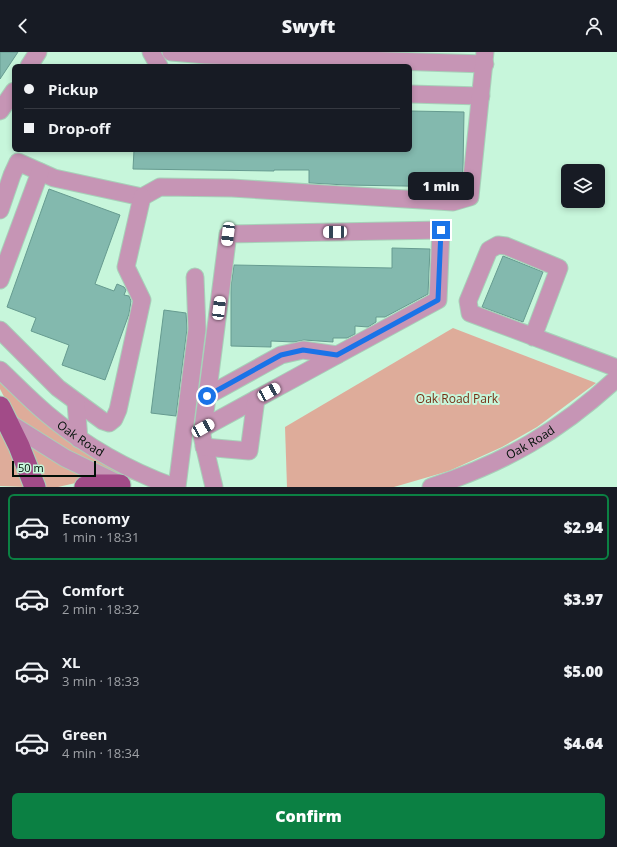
<!DOCTYPE html>
<html lang="en">
<head>
<meta charset="utf-8">
<style>
	:root { --surface:#171b24; --page:#20242c; --text:#f1f3f6; --muted:#9ea1a6; --line:#363941; --accent:#0b8043 }
	body { margin:0; font-family:"Open Sans",sans-serif; background:var(--page); color:var(--text); height:100vh; display:flex; flex-direction:column; font-size:15px; white-space:nowrap }
	* { box-sizing:border-box; margin:0 }
	p { font-size:13px; color:var(--muted) }
	.icon { flex:none; width:22px; height:22px; fill:none; stroke:currentColor; stroke-width:2; stroke-linecap:round; stroke-linejoin:round }
	.map { position:relative; height:435px; overflow:hidden }
	.sheet { display:flex; flex-direction:column; background:var(--surface); flex:1 }
	.sheet>* { flex:none }
	.banner { position:absolute; left:12px; top:12px; width:400px; height:88px; border-radius:6px; box-shadow:0 2px 6px #0003; display:grid; align-content:center; height:88px; padding:0 12px; background:var(--surface) }
	.tools { position:absolute; left:561px; top:112px; display:grid; gap:8px }
	.tools a { display:grid; place-items:center; width:44px; height:44px; border-radius:6px; background:var(--surface); box-shadow:0 2px 6px #0003; font-size:20px }
	.scale { position:absolute; left:12px; bottom:10px; width:84px; box-sizing:border-box; padding-left:4px; border:2px solid #010f07; border-top:0; font-size:11px; line-height:14px; white-space:nowrap; color:#010f07; -webkit-text-stroke:3px #c7f6db; paint-order:stroke }
	.end { position:absolute; width:18px; height:18px; margin:-9px; border:5px solid #1a73e8; background:#fff; box-shadow:0 0 0 2px #fff }
	.from { border-radius:50% }
	.bubble { position:absolute; height:28px; border-radius:6px; background:var(--surface); box-shadow:0 2px 6px #0003; font-size:13px; font-weight:800; line-height:28px; text-align:center }
	.car { position:absolute; width:12px; height:24px; margin:-12px -6px; border-radius:5px; box-shadow:0 0 3px 1px #0007; background:linear-gradient(#fff 24%,#345 0 40%,#fff 0 76%,#345 0 86%,#fff 0) }
	.banner b { display:flex; align-items:center; gap:14px; height:38px; font-size:15px }
	.banner b+b { border-top:1px solid var(--line) }
	.banner i { width:10px; height:10px; background:var(--text) }
	ul { padding:7px 0 0; list-style:none }
	li { display:flex; align-items:center; gap:12px; height:66px; margin:0 8px 6px; padding:0 4px; border:2px solid transparent; border-radius:6px }
	li div { flex:1 }
	li b { display:block; font-size:15px }
	li em { font-style:normal; font-weight:800 }
	li.on { border-color:var(--accent) }
	li>.icon { width:36px; height:36px; stroke-width:1.5 }
	.button { display:flex; gap:8px; margin-top:auto; padding:8px 12px }
	.button a { flex:1; height:46px; border-radius:6px; background:var(--accent); color:#fff; font-size:16px; font-weight:800; line-height:46px; text-align:center }
	header { display:flex; justify-content:space-between; align-items:center; height:52px; padding:0 12px; background:var(--surface); font-size:18px; font-weight:800 }
	.map>svg:first-child { display:block }
</style>
</head>
<body>
<header><svg class="icon" aria-label="back" viewBox="0 0 24 24"><path d="M15 5l-7 7 7 7"/></svg>Swyft<svg class="icon" aria-label="person" viewBox="0 0 24 24"><circle cx="12" cy="8" r="4"/><path d="M4 21q1-7 8-7t8 7"/></svg></header>
<div class="map">
<svg width="617" height="435" viewBox="0 0 617 435">
	<rect width="100%" height="100%" fill="#c7f6db"/>
	<g fill="#deac9a">
		<path d="M453 276 596 331 537 375 502 395 449 419 394 435H287L285 375Z"/>
		<path d="M0 326 153 435 121 424 51 390 14 364 0 337Z"/>
		<path d="M0 371 27 435 0 434Z"/>
		<path d="M26 388 98 426 58 435H44Z"/>
	</g>
	<g fill="#83b9ae" stroke="#669b90">
		<path d="M0 0H18L0 27Z"/>
		<path d="M410 59 464 60 463 116 461 135 346 133 309 131V118H274V119L133 117 134 98H410Z"/>
		<path d="M49 137 120 163 95 232 114 239 117 232 124 235 126 238 124 243 129 244 131 249 129 262 105 328 62 313 69 293 31 279 36 266 7 255Z"/>
		<path d="M392 196 430 197 428 242 385 265H376V270L368 275 355 274V282L347 286H333V290L304 288 294 290 271 289V295L231 294V234L234 213 392 216Z"/>
		<path d="M503 204 543 220 523 270 482 255Z"/>
		<path d="M164 258 186 261 187 277 176 364 151 361Z"/>
	</g>
	<g fill="none" stroke-linecap="round" stroke-linejoin="round">
		<defs>
			<g id="minor">
				<path d="M151 0 159 14"/>
				<path d="M171 0 206 3 485 12"/>
				<path d="M29 14 38 0"/>
				<path d="M410 42 481 44"/>
				<path d="M0 59 14 39"/>
				<path d="M0 158 12 123 18 110 54 126 142 145 160 135 232 136 453 150 470 145 485 0"/>
				<path d="M0 228 40 120"/>
				<path d="M0 278 58 336 103 369 109 371 114 367 118 358 142 248 126 215 142 145"/>
				<path d="M533 285 559 216 506 194 498 193 489 198 468 249 470 261 617 316"/>
				<path id="s1" d="M0 318C16 333 30 348 47 362 85 394 127 418 174 435"/>
				<path d="M207 344 281 303 303 298 337 303"/>
				<path d="M76 351 79 387"/>
				<path d="M6 369 65 406 119 432"/>
				<path d="M203 376 438 248 441 178 228 182 202 384 214 435"/>
				<path d="M204 395 249 399 256 347"/>
				<path d="M177 435 197 277 195 225"/>
				<path id="s2" d="M431 435C505 411 560 379 617 326"/>
			</g>
			<g id="major">
				<path d="M0 355 19 394 35 435"/>
				<path d="M85 435 98 433H120"/>
			</g>
		</defs>
		<use href="#minor" stroke="#a7d1b9" stroke-width="19"/>
		<use href="#major" stroke="#a7d1b9" stroke-width="23"/>
		<use href="#minor" stroke="#c695b5" stroke-width="17"/>
		<use href="#major" stroke="#a24b88" stroke-width="21"/>
	</g>
	<g fill="none" stroke-linecap="round" stroke-linejoin="round">
		<path stroke="#1a73e8" stroke-width="5" d="M207 344 281 303 303 298 337 303 438 248 441 178"/>
	</g>
	<g text-anchor="middle" stroke-width="4" stroke-linejoin="round" paint-order="stroke">
		<g font-size="12" fill="#742f14" stroke="#c7f6db">
			<text x="457" y="351">Oak Road Park</text>
		</g>
		<g font-size="12" fill="#010f07" stroke="#c7f6db">
			<text dy="4" stroke="none"><textPath href="#s1" startOffset="106">Oak Road</textPath></text>
			<text dy="4" stroke="none"><textPath href="#s2" startOffset="109">Oak Road</textPath></text>
		</g>
	</g>
</svg>
<div class="tools">
<a><svg class="icon" aria-label="layers" viewBox="0 0 24 24"><path d="M12 4l9 5-9 5-9-5zM3 14l9 5 9-5"/></svg></a>
</div>
<div class="scale">50 m</div>
<i class="end from" style="left:207px;top:344px"></i>
<i class="end" style="left:441px;top:178px"></i>
<div class="bubble" style="left:408px;top:120px;width:66px">1 min</div>
<i class="car" style="left:335px;top:180px;rotate:269deg"></i>
<i class="car" style="left:228px;top:182px;rotate:187deg"></i>
<i class="car" style="left:219px;top:256px;rotate:7deg"></i>
<i class="car" style="left:269px;top:340px;rotate:61deg"></i>
<i class="car" style="left:203px;top:376px;rotate:61deg"></i>
<div class="banner">
<b><i class="from"></i>Pickup</b>
<b><i></i>Drop-off</b>
</div>
</div>
<section class="sheet">
<ul>
<li class="on"><svg class="icon" aria-label="car" viewBox="0 0 24 24"><path d="M5 17H2v-5l4-1 3-4h7l3 4 3 1v5h-3M9 17h6M6 11h13"/><circle cx="7" cy="17" r="2"/><circle cx="17" cy="17" r="2"/></svg><div><b>Economy</b><p>1 min · 18:31</p></div><em>$2.94</em></li>
<li><svg class="icon" aria-label="car" viewBox="0 0 24 24"><path d="M5 17H2v-5l4-1 3-4h7l3 4 3 1v5h-3M9 17h6M6 11h13"/><circle cx="7" cy="17" r="2"/><circle cx="17" cy="17" r="2"/></svg><div><b>Comfort</b><p>2 min · 18:32</p></div><em>$3.97</em></li>
<li><svg class="icon" aria-label="car" viewBox="0 0 24 24"><path d="M5 17H2v-5l4-1 3-4h7l3 4 3 1v5h-3M9 17h6M6 11h13"/><circle cx="7" cy="17" r="2"/><circle cx="17" cy="17" r="2"/></svg><div><b>XL</b><p>3 min · 18:33</p></div><em>$5.00</em></li>
<li><svg class="icon" aria-label="car" viewBox="0 0 24 24"><path d="M5 17H2v-5l4-1 3-4h7l3 4 3 1v5h-3M9 17h6M6 11h13"/><circle cx="7" cy="17" r="2"/><circle cx="17" cy="17" r="2"/></svg><div><b>Green</b><p>4 min · 18:34</p></div><em>$4.64</em></li>
</ul>
<div class="button"><a>Confirm</a></div>
</section>
</body>
</html>
